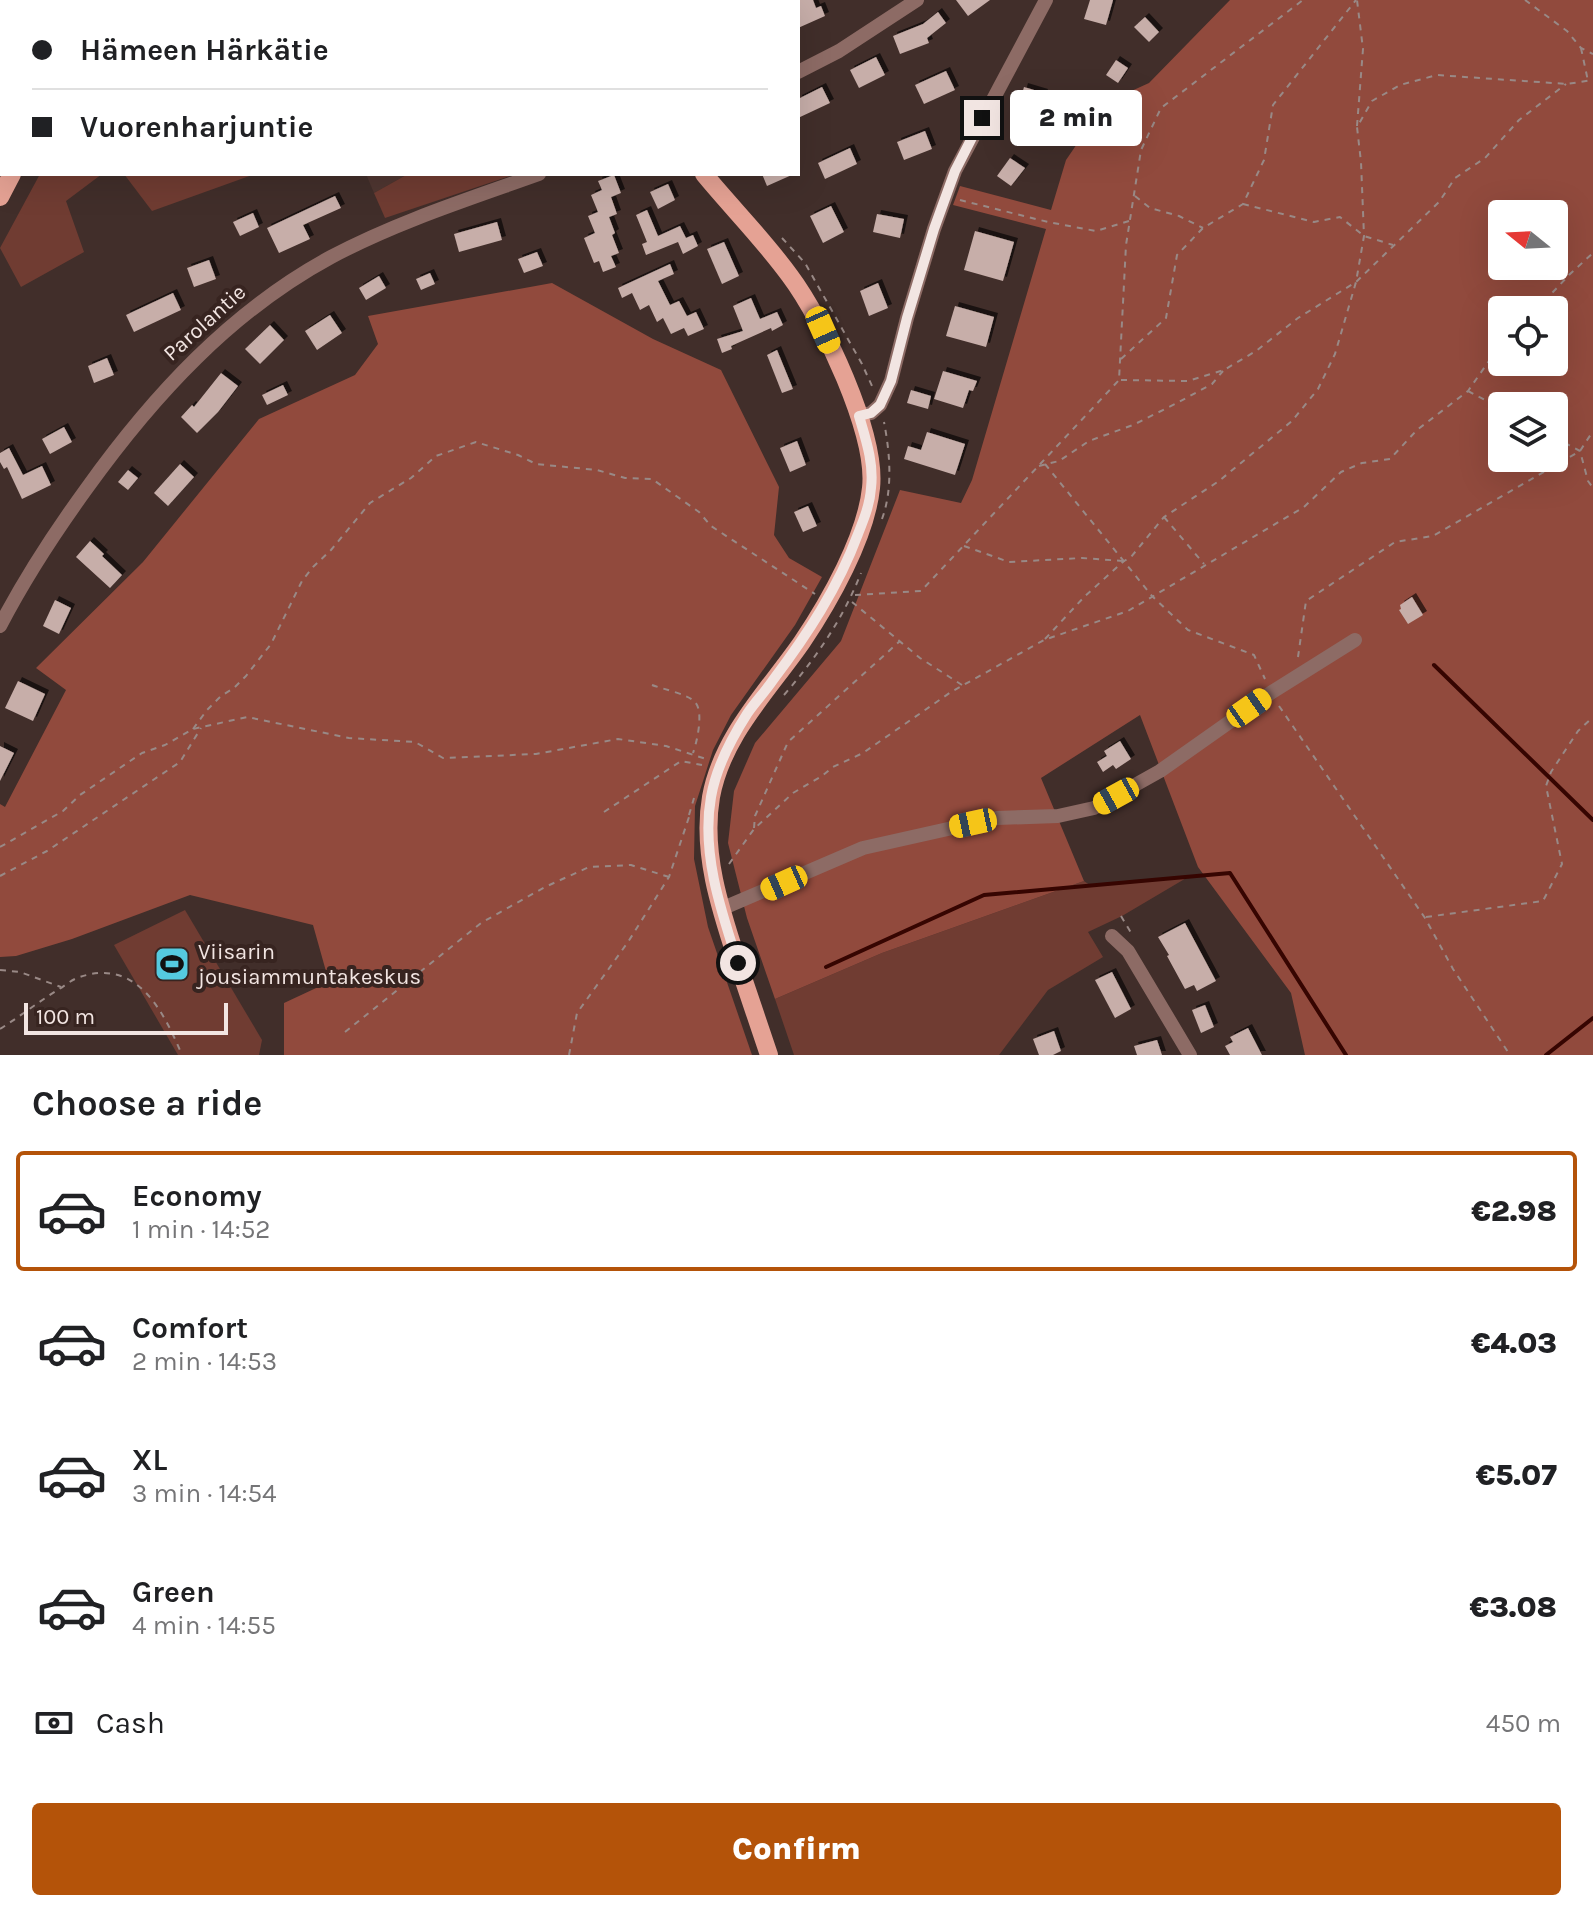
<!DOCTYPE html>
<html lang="en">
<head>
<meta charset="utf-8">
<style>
	:root { --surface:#fff; --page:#f2f2f2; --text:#202124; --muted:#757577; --line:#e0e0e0; --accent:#b45309 }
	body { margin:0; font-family:Karla,sans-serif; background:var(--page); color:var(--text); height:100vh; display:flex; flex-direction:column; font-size:30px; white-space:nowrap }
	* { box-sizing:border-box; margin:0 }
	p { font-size:26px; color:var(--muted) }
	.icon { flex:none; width:44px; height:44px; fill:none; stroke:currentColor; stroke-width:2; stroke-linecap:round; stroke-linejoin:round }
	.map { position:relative; height:1055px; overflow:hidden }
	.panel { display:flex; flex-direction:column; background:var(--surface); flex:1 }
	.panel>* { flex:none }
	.top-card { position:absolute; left:0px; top:0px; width:800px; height:176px; box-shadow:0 8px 32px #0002; display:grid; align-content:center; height:176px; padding:0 32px; background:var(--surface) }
	.needle { width:52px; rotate:288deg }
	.buttons { position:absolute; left:1488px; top:200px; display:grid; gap:16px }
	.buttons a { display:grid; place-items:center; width:80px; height:80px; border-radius:8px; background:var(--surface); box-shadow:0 8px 32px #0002; font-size:40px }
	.scale { position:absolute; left:24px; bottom:20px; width:204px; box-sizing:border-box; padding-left:8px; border:4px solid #f2e5e2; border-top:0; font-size:22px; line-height:28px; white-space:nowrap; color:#f2e5e2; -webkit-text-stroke:6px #372420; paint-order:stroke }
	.end { position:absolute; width:36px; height:36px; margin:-18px; border:10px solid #f2e5e2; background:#111; box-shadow:0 0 0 4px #111 }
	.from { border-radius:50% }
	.bubble { position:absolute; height:56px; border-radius:8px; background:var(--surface); box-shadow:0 8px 32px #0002; font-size:26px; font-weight:800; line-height:56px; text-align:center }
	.car { position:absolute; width:24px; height:48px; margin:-24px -12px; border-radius:10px; box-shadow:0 0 6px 2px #0007; background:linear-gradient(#f5c518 24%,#345 0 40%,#f5c518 0 76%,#345 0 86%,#f5c518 0) }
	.top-card b { display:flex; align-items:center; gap:28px; height:76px; font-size:30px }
	.top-card b+b { border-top:2px solid var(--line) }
	.top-card i { width:20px; height:20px; background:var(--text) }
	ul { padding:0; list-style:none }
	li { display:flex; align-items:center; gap:24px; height:120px; margin:0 16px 12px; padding:0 16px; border:4px solid transparent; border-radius:8px }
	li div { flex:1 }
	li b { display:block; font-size:30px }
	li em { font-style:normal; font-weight:800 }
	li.current { border-color:var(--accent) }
	li>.icon { width:72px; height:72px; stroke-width:1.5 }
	h2 { padding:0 32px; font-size:36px; line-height:96px }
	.pay { display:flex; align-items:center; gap:20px; height:88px; padding:0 32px; font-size:30px }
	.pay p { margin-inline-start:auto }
	.primary-button { display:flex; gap:16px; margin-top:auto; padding:16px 32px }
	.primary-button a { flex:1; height:92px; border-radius:8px; background:var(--accent); color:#fff; font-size:32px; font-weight:800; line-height:92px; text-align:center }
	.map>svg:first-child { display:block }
</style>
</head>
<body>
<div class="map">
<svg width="1593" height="1055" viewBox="0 0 1593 1055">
	<defs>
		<filter id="shadow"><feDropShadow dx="4" dy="-4" stdDeviation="0" flood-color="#0009"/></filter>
	</defs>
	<rect width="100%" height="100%" fill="#412e2a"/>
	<g fill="#4f3631">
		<path d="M170 0H465L468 2H169Z"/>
		<path d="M366 174H408L374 193Z"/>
	</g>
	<g fill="#703c32">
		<path d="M40 174H102L66 201 84 252 21 287 0 248Z"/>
		<path d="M124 174H255L152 211Z"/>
		<path d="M408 174H516L385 218 374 193Z"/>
		<path d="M1188 877 1122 916 1088 932 1103 957 1048 990 999 1055H794L775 999 882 953 1084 881 1091 886Z"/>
		<path d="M185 910 262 1040 259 1055H178L114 945Z"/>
	</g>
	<g fill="#914a3d" fill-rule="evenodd">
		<path d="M1230 0H1593V1055H1305L1291 993 1198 867 1140 715 1041 778 1084 881 882 953 775 999 747 918 728 843 734 791 755 743 841 641 900 490 961 503 972 480 1046 229 953 205 960 186 1051 210 1066 160 1105 103 1149 83ZM1502 214H1554V266H1502ZM1502 310H1554V362H1502ZM1502 406H1554V458H1502Z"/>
		<path d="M552 283 653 339 721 370 779 487 774 535 789 558 822 577 795 625 731 715 713 750 695 806 694 859 708 927 752 1055H284V1003L329 982 313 925 190 895 72 939 16 956 0 957V804L5 807 66 690 36 668 143 562 259 419 355 375 378 344 368 316Z"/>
	</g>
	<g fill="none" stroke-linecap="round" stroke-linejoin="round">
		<g stroke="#360501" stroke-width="4">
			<path d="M1434 665 1593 820"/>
			<path d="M826 967 984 895 1230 873 1346 1055"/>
			<path d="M1546 1055 1593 1018"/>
		</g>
	</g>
	<g fill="#c7aea9" filter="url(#shadow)">
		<path d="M798 0H813L816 8 821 6 825 16 798 28Z"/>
		<path d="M956 0H990L968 16Z"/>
		<path d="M1090 0H1113L1106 25 1084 19Z"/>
		<path d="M938 12 946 23 927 38 929 43 900 54 893 36 923 24Z"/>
		<path d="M1145 17 1159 32 1149 42 1134 27Z"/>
		<path d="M876 57 885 75 859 88 850 70Z"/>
		<path d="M1116 60 1128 68 1118 83 1106 75Z"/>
		<path d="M946 71 955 90 924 104 915 85Z"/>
		<path d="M822 87 830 103 798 118V99Z"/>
		<path d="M1024 87 1044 93 1033 131 1013 125Z"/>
		<path d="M925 131 932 149 904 160 897 142Z"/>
		<path d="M850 148 857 164 825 179 818 163Z"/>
		<path d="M1010 158 1025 168 1011 186 997 176Z"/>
		<path d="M762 174H794L767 186Z"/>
		<path d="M614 175 621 193 611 197 617 214 609 217 615 233 612 235 619 253 611 256 616 267 603 272 599 261 594 263 584 238 595 233 588 216 598 212 591 195 602 190 598 181Z"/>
		<path d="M668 184 675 200 658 209 650 192Z"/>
		<path d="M335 196 341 208 303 225 310 239 279 253 267 228Z"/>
		<path d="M831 206 844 232 823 243 810 216Z"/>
		<path d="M647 210 658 236 680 226 686 238 693 235 698 246 683 254 678 242 646 255 642 244 647 242 636 215Z"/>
		<path d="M253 213 259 227 240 236 233 222Z"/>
		<path d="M877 214 904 219 900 238 873 232Z"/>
		<path d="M497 222 502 240 459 252 454 234Z"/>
		<path d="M975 231 1014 242 1003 281 964 270Z"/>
		<path d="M724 242 739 276 722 284 707 249Z"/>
		<path d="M537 252 543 266 524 273 518 259Z"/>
		<path d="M209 260 216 279 194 287 187 268Z"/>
		<path d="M670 264 674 274 658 281 670 305 679 301 687 316 696 312 704 329 688 336 684 328 671 334 663 318 657 322 649 305 640 310 632 293 622 298 618 288Z"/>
		<path d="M430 273 435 284 421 290 416 279Z"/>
		<path d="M379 276 386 288 366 300 359 288Z"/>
		<path d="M878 283 888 308 869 316 860 291Z"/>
		<path d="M173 293 181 310 134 332 126 315Z"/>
		<path d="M751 298 760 319 777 312 783 325 772 331 771 328 731 346 732 349 722 353 717 339 743 331 733 306Z"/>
		<path d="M955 306 994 317 986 347 946 336Z"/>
		<path d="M330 315 342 333 317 350 305 331Z"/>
		<path d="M270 325 284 340 260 364 245 349Z"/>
		<path d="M777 350 793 389 782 393 767 355Z"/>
		<path d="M107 358 114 375 94 383 88 366Z"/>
		<path d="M943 371 977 381 973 391 969 390 963 408 934 399Z"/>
		<path d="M221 373 238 386 218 412 197 433 181 417 192 405 194 407Z"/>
		<path d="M283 385 288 395 267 405 262 395Z"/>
		<path d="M911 390 931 396 928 409 907 403Z"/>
		<path d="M64 427 72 442 50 454 42 439Z"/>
		<path d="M927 432 965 444 955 475 904 459 908 446 921 450Z"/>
		<path d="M797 441 806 465 790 472 780 448Z"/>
		<path d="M9 448 23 475 42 466 51 485 22 499 7 467 4 469 0 462V453Z"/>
		<path d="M180 464 194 477 168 506 154 493Z"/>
		<path d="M128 470 138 478 128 490 118 482Z"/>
		<path d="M808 506 817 526 803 532 794 512Z"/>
		<path d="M90 541 104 554 102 556 122 575 110 588 76 557Z"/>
		<path d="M1412 597 1423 615 1408 624 1399 610 1401 609 1400 605Z"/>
		<path d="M55 600 71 608 59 634 43 626Z"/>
		<path d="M18 681 45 694 33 721 5 708Z"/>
		<path d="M1120 741 1131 759 1116 769 1113 765 1103 772 1097 762 1107 756 1104 751Z"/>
		<path d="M0 746 14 753 0 781Z"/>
		<path d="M1185 923 1216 981 1197 991 1194 985 1185 989 1167 956 1169 955 1158 937Z"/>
		<path d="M1112 972 1131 1009 1115 1018 1095 980Z"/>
		<path d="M1205 1005 1214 1027 1201 1033 1192 1010Z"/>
		<path d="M1248 1028 1262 1055H1230L1225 1046 1233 1042 1230 1037Z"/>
		<path d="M1054 1031 1061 1051 1053 1055H1039L1033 1039Z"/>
		<path d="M1157 1040 1162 1055H1137L1134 1046Z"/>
	</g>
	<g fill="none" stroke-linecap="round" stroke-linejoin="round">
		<g stroke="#998986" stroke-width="2" stroke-dasharray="6 6" stroke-linecap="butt">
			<path d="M571 0 574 2"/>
			<path d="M1525 0 1567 31 1581 48 1593 54"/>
			<path d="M661 2 663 0"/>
			<path d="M719 2 721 0"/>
			<path d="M1581 48 1588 81"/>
			<path d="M1357 126 1363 49 1357 0"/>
			<path d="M1135 196 1150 208 1179 216 1203 228"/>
			<path d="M960 200 1048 222 1096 231 1129 221"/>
			<path d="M1243 204 1314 222 1340 217 1364 236 1393 245"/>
			<path d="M782 238 805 263 862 364 872 386"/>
			<path d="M1536 310 1570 274 1593 253"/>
			<path d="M1121 359 1166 318 1177 255 1203 228 1243 204 1264 160 1273 105 1356 0"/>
			<path d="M1121 380 1188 381 1224 370 1256 351 1298 318 1356 282 1439 202 1455 178 1485 158 1519 120 1566 84"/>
			<path d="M1468 391 1502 409"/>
			<path d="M1554 437 1580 451 1588 481 1593 488"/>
			<path d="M1045 464 1152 596 1188 630 1254 655 1265 679"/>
			<path d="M1039 466 1059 461 1089 441 1133 425 1175 404 1212 384 1223 371"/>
			<path d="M1164 517 1204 564"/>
			<path d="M882 519C893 489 890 453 884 422"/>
			<path d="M964 546 1009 562 1082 558 1123 561"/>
			<path d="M855 595 921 591 1119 380 1126 245 1141 150 1161 108 1303 0"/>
			<path d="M852 602 920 658 962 685"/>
			<path d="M1045 639 1085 596 1124 561 1131 557 1164 517 1219 481 1292 421 1318 389 1335 354 1356 282 1364 236 1361 162 1357 127 1372 101 1400 85 1437 75 1567 84 1593 80"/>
			<path d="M1298 657 1306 601 1395 542 1433 536 1580 451 1593 431"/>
			<path d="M652 685C662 689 688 694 695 702 704 711 697 742 693 753"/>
			<path d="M784 695C816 658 843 619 861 573"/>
			<path d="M1279 706 1425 918 1453 969 1510 1055"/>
			<path d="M193 729 207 710 221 696 234 688 246 676 271 644 302 581 313 567 331 550 370 503 411 478 436 456 476 442 518 455 536 464 597 470 625 478 652 479 699 512 711 526 815 594"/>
			<path d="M604 812 681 761 702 765"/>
			<path d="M689 815 694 798"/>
			<path d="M754 828 755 816 788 742 900 641"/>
			<path d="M0 847 63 811 80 795 142 753 165 745 193 729 247 717 349 738 415 742 443 758 536 754 618 739 666 746 706 759"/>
			<path d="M729 864 754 829 793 793 822 776 833 767 863 753 951 692 1044 640 1128 611 1304 507 1341 472 1362 463 1390 459 1417 430 1468 391 1491 358 1502 346"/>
			<path d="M0 876 47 851 180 762 201 728"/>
			<path d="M1121 916 1133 936"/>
			<path d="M1426 917 1543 901 1562 864 1546 786 1551 772 1578 731 1593 717"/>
			<path d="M0 970 20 972 61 987"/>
			<path d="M0 1029C19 1017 37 1003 56 991 63 987 70 981 77 978 136 956 163 1010 182 1055"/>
			<path d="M345 1032 481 923 545 887 589 867 631 865 669 877"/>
			<path d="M569 1055 577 1013 628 942 669 877 689 817 691 815"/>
		</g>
		<g stroke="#8d6b65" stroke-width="14">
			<path d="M402 0 406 2"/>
			<path d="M434 2 437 0"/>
			<path d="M798 72 839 51 917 0"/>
			<path d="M859 416 871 413 880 405 891 381 907 318 934 229 955 171 1046 0"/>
			<path d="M0 626C25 578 55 532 87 488 153 396 231 311 331 257 397 222 469 199 539 174"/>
			<path d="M721 909 863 848 997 818 1058 816 1094 808 1160 771 1272 692 1355 640"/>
			<path d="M1112 936 1128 951 1190 1055"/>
		</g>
		<g stroke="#e5a294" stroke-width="18">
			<path d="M538 0 540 2"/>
			<path d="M100 2 101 0"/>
			<path d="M693 2 695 0"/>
			<path d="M704 174C732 208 764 240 790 276 823 320 877 434 871 488 866 537 829 602 802 642 768 691 722 736 711 797 701 855 722 914 740 969 750 998 759 1026 769 1055"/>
			<path d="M0 197 12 174"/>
		</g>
	</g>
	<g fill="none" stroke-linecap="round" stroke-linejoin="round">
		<path stroke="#f2e5e2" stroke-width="10" d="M738 963C721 911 701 853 711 797 716 768 731 739 747 714 755 702 765 692 773 680 807 635 838 588 858 534 864 519 870 504 871 488 874 463 866 440 859 416L871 413 880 405 891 381 907 318 934 229 955 171 982 118"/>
	</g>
	<defs>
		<symbol id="stadium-square" viewBox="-11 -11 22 22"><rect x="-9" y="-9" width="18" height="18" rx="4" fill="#55cadf" stroke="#372420"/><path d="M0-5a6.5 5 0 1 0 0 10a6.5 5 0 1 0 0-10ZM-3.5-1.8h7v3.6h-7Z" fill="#111"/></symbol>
	</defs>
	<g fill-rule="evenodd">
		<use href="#stadium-square" x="152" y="944" width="40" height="40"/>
	</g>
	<g text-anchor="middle" stroke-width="8" stroke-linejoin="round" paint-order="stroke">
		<g font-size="22" fill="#f2e5e2" stroke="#372420">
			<text transform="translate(204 322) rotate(-42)" y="8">Parolantie</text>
		</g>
		<g font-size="22" fill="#f2e5e2" stroke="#372420" text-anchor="start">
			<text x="198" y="959">Viisarin<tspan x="198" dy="25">jousiammuntakeskus</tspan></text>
		</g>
	</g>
</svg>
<div class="buttons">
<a><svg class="needle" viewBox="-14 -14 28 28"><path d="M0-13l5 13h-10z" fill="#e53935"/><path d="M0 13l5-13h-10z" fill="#757577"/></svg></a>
<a><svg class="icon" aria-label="locate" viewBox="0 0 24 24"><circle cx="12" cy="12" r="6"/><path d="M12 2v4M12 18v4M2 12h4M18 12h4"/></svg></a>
<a><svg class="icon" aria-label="layers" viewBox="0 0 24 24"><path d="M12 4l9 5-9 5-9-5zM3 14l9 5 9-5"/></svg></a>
</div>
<div class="scale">100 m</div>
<i class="end from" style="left:738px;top:963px"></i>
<i class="end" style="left:982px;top:118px"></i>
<div class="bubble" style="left:1010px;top:90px;width:132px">2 min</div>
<i class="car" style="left:823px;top:330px;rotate:156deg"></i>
<i class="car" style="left:1249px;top:708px;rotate:55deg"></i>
<i class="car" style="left:1116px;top:796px;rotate:241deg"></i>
<i class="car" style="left:973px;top:823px;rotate:258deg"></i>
<i class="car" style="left:784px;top:883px;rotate:246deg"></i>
<div class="top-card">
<b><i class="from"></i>Hämeen Härkätie</b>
<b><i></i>Vuorenharjuntie</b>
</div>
</div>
<section class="panel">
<h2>Choose a ride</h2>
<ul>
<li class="current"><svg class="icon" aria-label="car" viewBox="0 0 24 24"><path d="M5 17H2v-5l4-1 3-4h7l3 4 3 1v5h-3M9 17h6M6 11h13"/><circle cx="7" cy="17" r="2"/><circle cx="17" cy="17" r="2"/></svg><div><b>Economy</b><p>1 min · 14:52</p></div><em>€2.98</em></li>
<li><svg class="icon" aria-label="car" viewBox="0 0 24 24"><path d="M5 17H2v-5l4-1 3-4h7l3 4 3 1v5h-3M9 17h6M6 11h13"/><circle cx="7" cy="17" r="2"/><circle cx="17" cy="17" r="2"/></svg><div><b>Comfort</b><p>2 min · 14:53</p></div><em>€4.03</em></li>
<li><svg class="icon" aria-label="car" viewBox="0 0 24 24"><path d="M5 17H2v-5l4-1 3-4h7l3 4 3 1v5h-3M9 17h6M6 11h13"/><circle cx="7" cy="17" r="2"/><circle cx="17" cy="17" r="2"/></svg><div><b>XL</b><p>3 min · 14:54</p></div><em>€5.07</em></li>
<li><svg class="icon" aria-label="car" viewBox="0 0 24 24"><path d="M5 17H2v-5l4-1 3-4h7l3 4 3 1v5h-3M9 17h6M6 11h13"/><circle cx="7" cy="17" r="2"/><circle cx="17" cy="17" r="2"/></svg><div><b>Green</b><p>4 min · 14:55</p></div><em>€3.08</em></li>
</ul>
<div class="pay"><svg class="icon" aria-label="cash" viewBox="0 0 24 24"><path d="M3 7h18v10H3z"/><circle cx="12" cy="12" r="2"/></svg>Cash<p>450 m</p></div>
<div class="primary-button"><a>Confirm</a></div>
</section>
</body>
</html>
